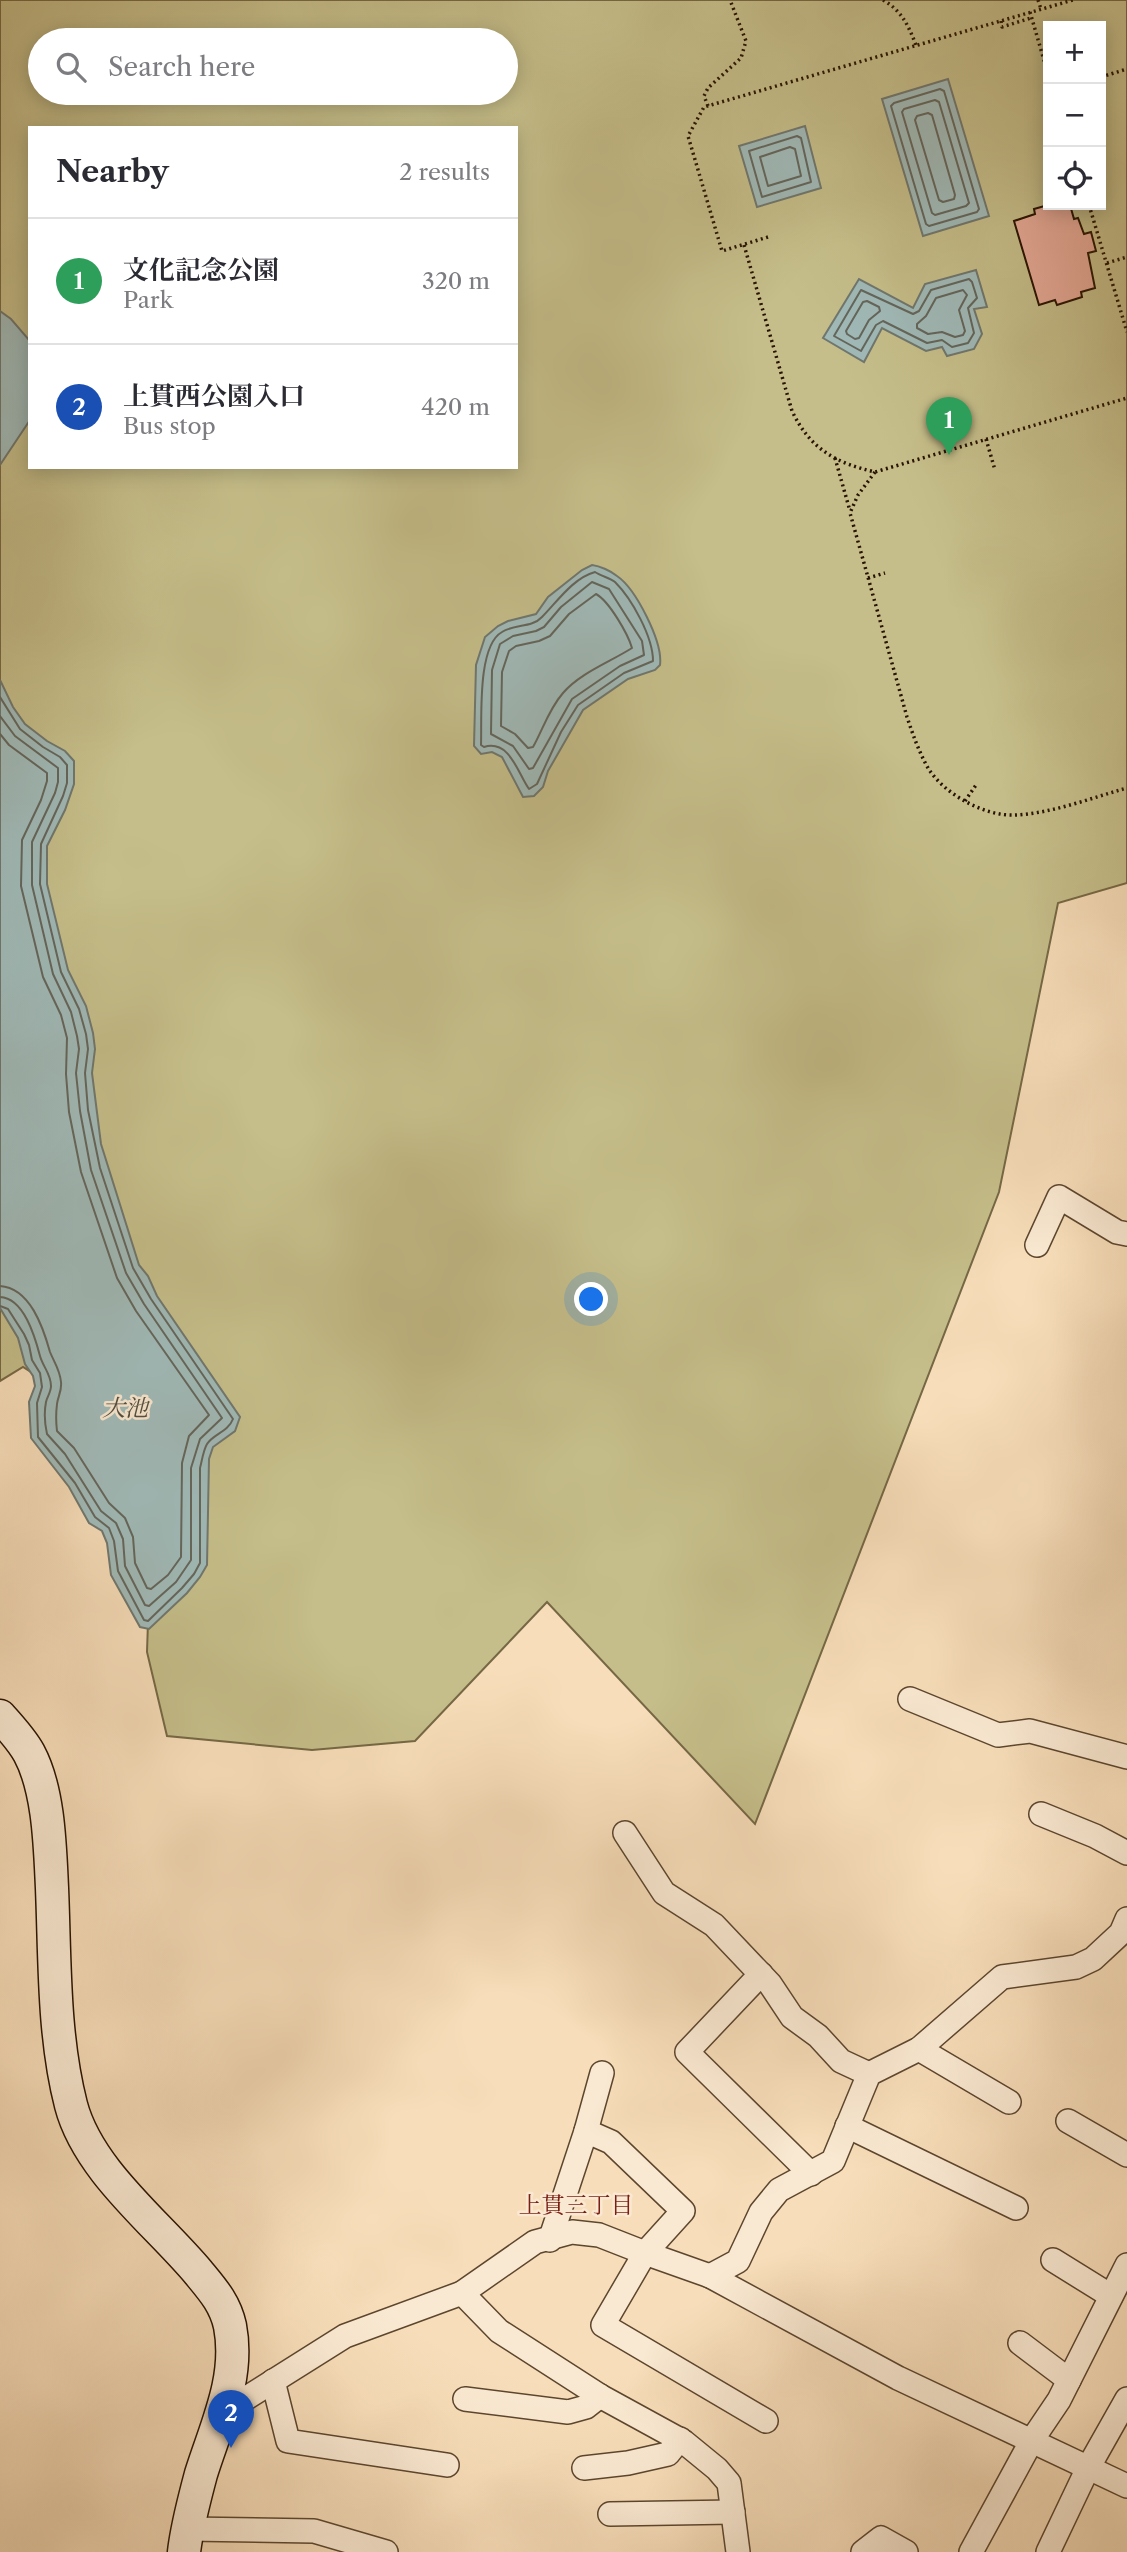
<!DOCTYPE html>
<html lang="en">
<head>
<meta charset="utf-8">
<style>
	:root { --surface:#fff; --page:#f7f7f7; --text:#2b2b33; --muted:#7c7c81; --line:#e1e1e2; --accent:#8f2418 }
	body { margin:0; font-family:"Libre Caslon Text","Noto Serif JP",serif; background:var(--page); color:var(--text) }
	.controls { position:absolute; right:21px; top:21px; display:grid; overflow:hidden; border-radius:0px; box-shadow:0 4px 18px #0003 }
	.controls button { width:63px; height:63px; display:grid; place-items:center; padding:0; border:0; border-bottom:2px solid var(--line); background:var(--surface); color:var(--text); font:35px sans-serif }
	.you { position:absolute; left:592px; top:1300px; width:24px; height:24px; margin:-18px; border:5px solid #fff; border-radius:50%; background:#1a73e8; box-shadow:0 0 0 10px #1a73e833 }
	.badge { display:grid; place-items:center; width:46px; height:46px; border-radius:50%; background:var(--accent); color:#fff; font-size:23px; font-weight:700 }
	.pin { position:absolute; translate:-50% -58px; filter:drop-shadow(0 2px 4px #0008) }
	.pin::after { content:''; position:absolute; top:37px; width:24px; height:21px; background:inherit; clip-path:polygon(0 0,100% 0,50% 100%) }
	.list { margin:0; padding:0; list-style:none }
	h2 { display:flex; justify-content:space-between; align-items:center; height:91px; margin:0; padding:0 28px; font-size:30px }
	h2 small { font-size:23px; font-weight:400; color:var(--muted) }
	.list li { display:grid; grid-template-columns:46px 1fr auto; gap:21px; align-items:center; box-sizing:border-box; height:126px; padding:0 28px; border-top:2px solid var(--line) }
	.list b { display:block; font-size:26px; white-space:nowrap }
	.list p { margin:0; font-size:23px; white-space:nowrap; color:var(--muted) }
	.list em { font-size:23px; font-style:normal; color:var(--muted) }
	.icon { flex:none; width:38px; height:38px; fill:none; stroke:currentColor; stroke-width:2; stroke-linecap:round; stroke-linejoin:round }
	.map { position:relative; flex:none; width:1127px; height:2552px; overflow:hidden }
	.search { position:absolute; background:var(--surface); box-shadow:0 4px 18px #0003; left:28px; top:28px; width:490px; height:77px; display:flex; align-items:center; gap:18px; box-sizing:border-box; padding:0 24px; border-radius:38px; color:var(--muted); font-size:26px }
	.panel { position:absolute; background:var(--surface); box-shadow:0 4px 18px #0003; left:28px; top:126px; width:490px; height:343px; border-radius:0px }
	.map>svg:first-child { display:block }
	.green { fill:#c5be8a; stroke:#766845; stroke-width:2; fill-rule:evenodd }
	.water { fill:#a0bab8; stroke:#70776e; stroke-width:2 }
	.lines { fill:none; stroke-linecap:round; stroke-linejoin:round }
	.shore { stroke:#64665c; stroke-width:2 }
	.building { fill:#e6a997; stroke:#281300; stroke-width:2 }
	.street-casing { stroke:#5c462e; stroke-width:26 }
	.secondary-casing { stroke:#281300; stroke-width:35 }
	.path { stroke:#281300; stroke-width:3.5; stroke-dasharray:2 3.5; stroke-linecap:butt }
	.street { stroke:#fae9d2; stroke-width:23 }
	.secondary { stroke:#fae9d2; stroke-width:32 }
	.labels { text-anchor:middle; stroke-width:5; stroke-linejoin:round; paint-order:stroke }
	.water-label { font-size:23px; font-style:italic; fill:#524d40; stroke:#fae9d2 }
	.neighbourhood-label { font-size:23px; fill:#7a1f14; stroke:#fae9d2 }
</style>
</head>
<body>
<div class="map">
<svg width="1127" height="2552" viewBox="0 0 1127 2552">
	<rect width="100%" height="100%" fill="#f7ddb9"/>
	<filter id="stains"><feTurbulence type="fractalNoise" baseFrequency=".00286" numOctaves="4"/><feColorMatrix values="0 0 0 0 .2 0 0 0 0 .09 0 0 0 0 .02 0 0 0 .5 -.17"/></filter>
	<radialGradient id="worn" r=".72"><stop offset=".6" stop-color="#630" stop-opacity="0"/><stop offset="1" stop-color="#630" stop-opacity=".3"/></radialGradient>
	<path class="green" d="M0,0H1127V883L1058,903L999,1192L755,1824L547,1602L415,1741L312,1750L167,1736L147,1652L151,1533L51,1385L23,1367L0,1381ZM1048,26H1101V205H1048ZM40,40H506V93H40ZM30,128H516V467H30Z"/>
	<g class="water">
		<polygon points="948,79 989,216 923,236 882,99"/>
		<polygon points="805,126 821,188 757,207 739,146"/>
		<polygon points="976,270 987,307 974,309 982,334 974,349 947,356 942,347 926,351 882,328 864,362 823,338 859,279 913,308 925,284"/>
		<polygon points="0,311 11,319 30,341 30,420 0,465"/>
		<path d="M592,565C600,566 611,571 617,576C636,589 663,642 660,665L655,670L628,679L583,710L548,771L543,787L534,796L523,797L502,757L492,752L481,754L474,746L476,665L485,637L498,626L508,621L536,614L548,597L582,570Z"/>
		<polygon points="0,680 13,707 25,724 47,741 65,751 74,761 74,784 65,810 47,846 47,884 68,970 86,1006 93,1033 95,1049 92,1073 101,1144 139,1265 148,1276 157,1296 240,1417 235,1431 213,1447 209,1459 207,1565 200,1577 187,1593 149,1629 140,1627 111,1575 107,1543 102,1531 89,1523 69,1487 31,1438 29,1402 35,1386 33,1376 25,1364 18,1338 0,1308"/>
	</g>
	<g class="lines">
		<g class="shore">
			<polygon points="940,89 944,91 979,209 977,212 929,226 926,224 891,106 894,103"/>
			<polygon points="935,100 939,102 969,203 966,206 935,215 932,213 902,112 904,109"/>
			<polygon points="928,113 932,115 955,195 954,199 943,202 939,200 915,120 917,116"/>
			<polygon points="797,136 801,138 811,182 762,197 749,151"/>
			<polygon points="790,147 795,149 801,176 768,186 760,157"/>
			<polygon points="969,279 972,282 977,298 968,308 974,333 968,343 952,347 942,340 927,343 883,321 876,325 861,351 834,336 861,290 913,314 919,311 931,290"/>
			<polygon points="963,290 967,295 959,310 965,331 963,335 955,337 942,332 928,334 917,328 917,324 926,316 936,298"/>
			<polygon points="867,301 879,307 880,311 869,320 859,338 855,339 847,334 846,331 863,302"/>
			<path d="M595,572C601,576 610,578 615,582C632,599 653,637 653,661L624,673L578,705L561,732L537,784L529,789C518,774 510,739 484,747L481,745C482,718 477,646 502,632C514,624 532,628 542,617C557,602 573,578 595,572Z"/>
			<polygon points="592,582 609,589 642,641 644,655 620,666 572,699 533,768 529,769 513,746 491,734 492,670 500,644 513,636 536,631 544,627 561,607"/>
			<path d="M596,594C609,601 628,634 632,648C610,662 580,673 563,693C549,709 543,729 533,747L528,748L515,734L501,726L502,672L509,651L516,646L539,641L550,636L569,614Z"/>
			<path d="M0,697L20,729L43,747L60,757L67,765V783L63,796L41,844L40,884L61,972L79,1009L86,1034L88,1049L85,1073L88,1110L100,1168L133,1268L151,1299L233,1419C228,1432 213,1434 207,1444C203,1451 202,1461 200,1468V1563L194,1574L182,1588L148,1621L144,1620L118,1571L114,1541L109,1528L95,1517L75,1483L38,1437L37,1403L42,1387L40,1373L32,1360L29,1345L24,1334L8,1309L0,1306"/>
			<path d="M0,716L15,736L58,768V782L55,793L32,842V885L53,974L71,1012L77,1036L79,1049L76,1073L80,1111L91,1170L126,1273L144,1304L222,1418L200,1439L191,1468V1560L176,1582L149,1606L145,1605L125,1566L123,1539L116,1523L101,1511L65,1454L47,1434C45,1425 44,1412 46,1402C47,1397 51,1392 51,1386C51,1374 43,1367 40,1356C35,1337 24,1298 0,1297"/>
			<path d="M0,734L9,745L47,773V781L41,800L22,840L21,886L43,977L61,1015L67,1038L66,1074L69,1112L81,1172L117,1278L136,1311L209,1415L189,1436L182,1463L181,1557L168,1575L151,1589L147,1588L135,1563L133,1537L125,1518L109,1503L74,1448L57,1431C56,1423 56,1412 57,1404C58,1396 62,1391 61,1382C60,1370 54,1362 50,1352C43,1327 30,1288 0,1286"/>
		</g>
	</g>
	<polygon class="building" points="1048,205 1070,205 1074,219 1078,218 1084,234 1091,232 1096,251 1088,253 1095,288 1081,292 1082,297 1057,305 1055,300 1039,305 1014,221 1035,214 1034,209"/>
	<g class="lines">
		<defs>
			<g id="street">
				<polyline points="1037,1245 1059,1197 1117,1232 1127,1234"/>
				<polyline points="910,1699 998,1735 1030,1731 1127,1757"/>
				<polyline points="1041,1814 1095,1836 1127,1853"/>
				<polyline points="625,1833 664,1893 714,1925 770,1984 792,2017 818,2036 841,2061 869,2074"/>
				<polyline points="761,1974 687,2052 811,2174"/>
				<polyline points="919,2049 1009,2102"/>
				<polyline points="1068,2121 1127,2155"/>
				<polyline points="847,2126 1016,2208"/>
				<polyline points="586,2131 602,2073"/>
				<polyline points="550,2240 586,2131 611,2142 683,2211 645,2253 603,2325 766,2421"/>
				<polyline points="1053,2260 1111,2296"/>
				<polyline points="710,2276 738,2261 761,2212 779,2190 833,2161 869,2074 919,2049 1002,1977 1076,1967 1093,1959 1121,1933 1127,1919"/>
				<polyline points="462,2293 499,2331 600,2396 684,2442 717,2469 729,2483 738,2552"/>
				<polyline points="1020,2343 1069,2380"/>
				<polyline points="273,2381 288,2441 447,2465"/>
				<polyline points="465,2399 568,2412 586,2407 600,2396"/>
				<polyline points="221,2414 345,2336 462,2293 535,2242 572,2232 599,2235 645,2253 710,2276 898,2378 1127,2486"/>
				<polyline points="584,2468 628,2463 668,2454 680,2439"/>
				<polyline points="610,2514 733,2512"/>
				<polyline points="187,2529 314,2531 386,2552"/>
				<polyline points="863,2552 881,2538 906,2552"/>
				<polyline points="971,2552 1032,2440 1059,2400 1127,2265"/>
				<polyline points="1048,2552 1088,2468 1127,2399"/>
			</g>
			<path id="secondary" d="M0,1716C10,1727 22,1740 29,1753C49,1790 50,1847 52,1888C55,1960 53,2035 71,2105C88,2170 156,2222 198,2272C212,2289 225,2303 230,2326C240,2378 216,2426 201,2474C194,2500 187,2526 184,2552"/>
		</defs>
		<use href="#street" class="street-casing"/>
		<use href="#secondary" class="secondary-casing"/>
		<g class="path">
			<path d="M883,0C902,11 908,25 916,45"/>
			<polyline points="1038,0 1041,9"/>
			<polyline points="1030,12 1048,74"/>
			<polyline points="1001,21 1002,27 1031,18"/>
			<polyline points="1101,77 1127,69"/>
			<polyline points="708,106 704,96 708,88 741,58 746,41 730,0"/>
			<polyline points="1089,205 1127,332"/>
			<polyline points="768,237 722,251 688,136 704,107 1073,0"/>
			<path d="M744,245L792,411C810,449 836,463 875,472L1127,398"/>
			<polyline points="1107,263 1127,257"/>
			<polyline points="986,439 995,470"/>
			<polyline points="835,458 850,511"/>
			<path d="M875,472L858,495L850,513L907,717C913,735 919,752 928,768C944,794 985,817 1016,815C1053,813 1091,798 1127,788"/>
			<polyline points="868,578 885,573"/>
			<polyline points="965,801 976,785"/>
		</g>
		<use href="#street" class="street"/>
		<use href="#secondary" class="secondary"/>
	</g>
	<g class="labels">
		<g class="water-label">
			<text x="125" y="1416">大池</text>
		</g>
		<g class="neighbourhood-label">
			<text x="576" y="2213">上貫三丁目</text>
		</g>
	</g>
	<rect width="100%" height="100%" filter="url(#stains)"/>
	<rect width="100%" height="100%" fill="url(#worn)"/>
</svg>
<div class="controls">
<button>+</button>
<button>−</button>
<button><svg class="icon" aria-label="locate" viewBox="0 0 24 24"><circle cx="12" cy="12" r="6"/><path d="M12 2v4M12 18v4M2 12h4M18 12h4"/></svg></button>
</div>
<div class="you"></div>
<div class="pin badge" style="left:949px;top:455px;background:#2e9e5b">1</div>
<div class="pin badge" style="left:231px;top:2448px;background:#1a4fb4">2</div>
<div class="search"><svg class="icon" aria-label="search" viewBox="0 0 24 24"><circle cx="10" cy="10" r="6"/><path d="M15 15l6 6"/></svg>Search here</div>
<section class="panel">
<h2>Nearby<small>2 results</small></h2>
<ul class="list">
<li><span class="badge" style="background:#2e9e5b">1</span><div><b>文化記念公園</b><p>Park</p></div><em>320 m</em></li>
<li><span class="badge" style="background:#1a4fb4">2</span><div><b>上貫西公園入口</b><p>Bus stop</p></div><em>420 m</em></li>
</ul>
</section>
</div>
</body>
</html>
